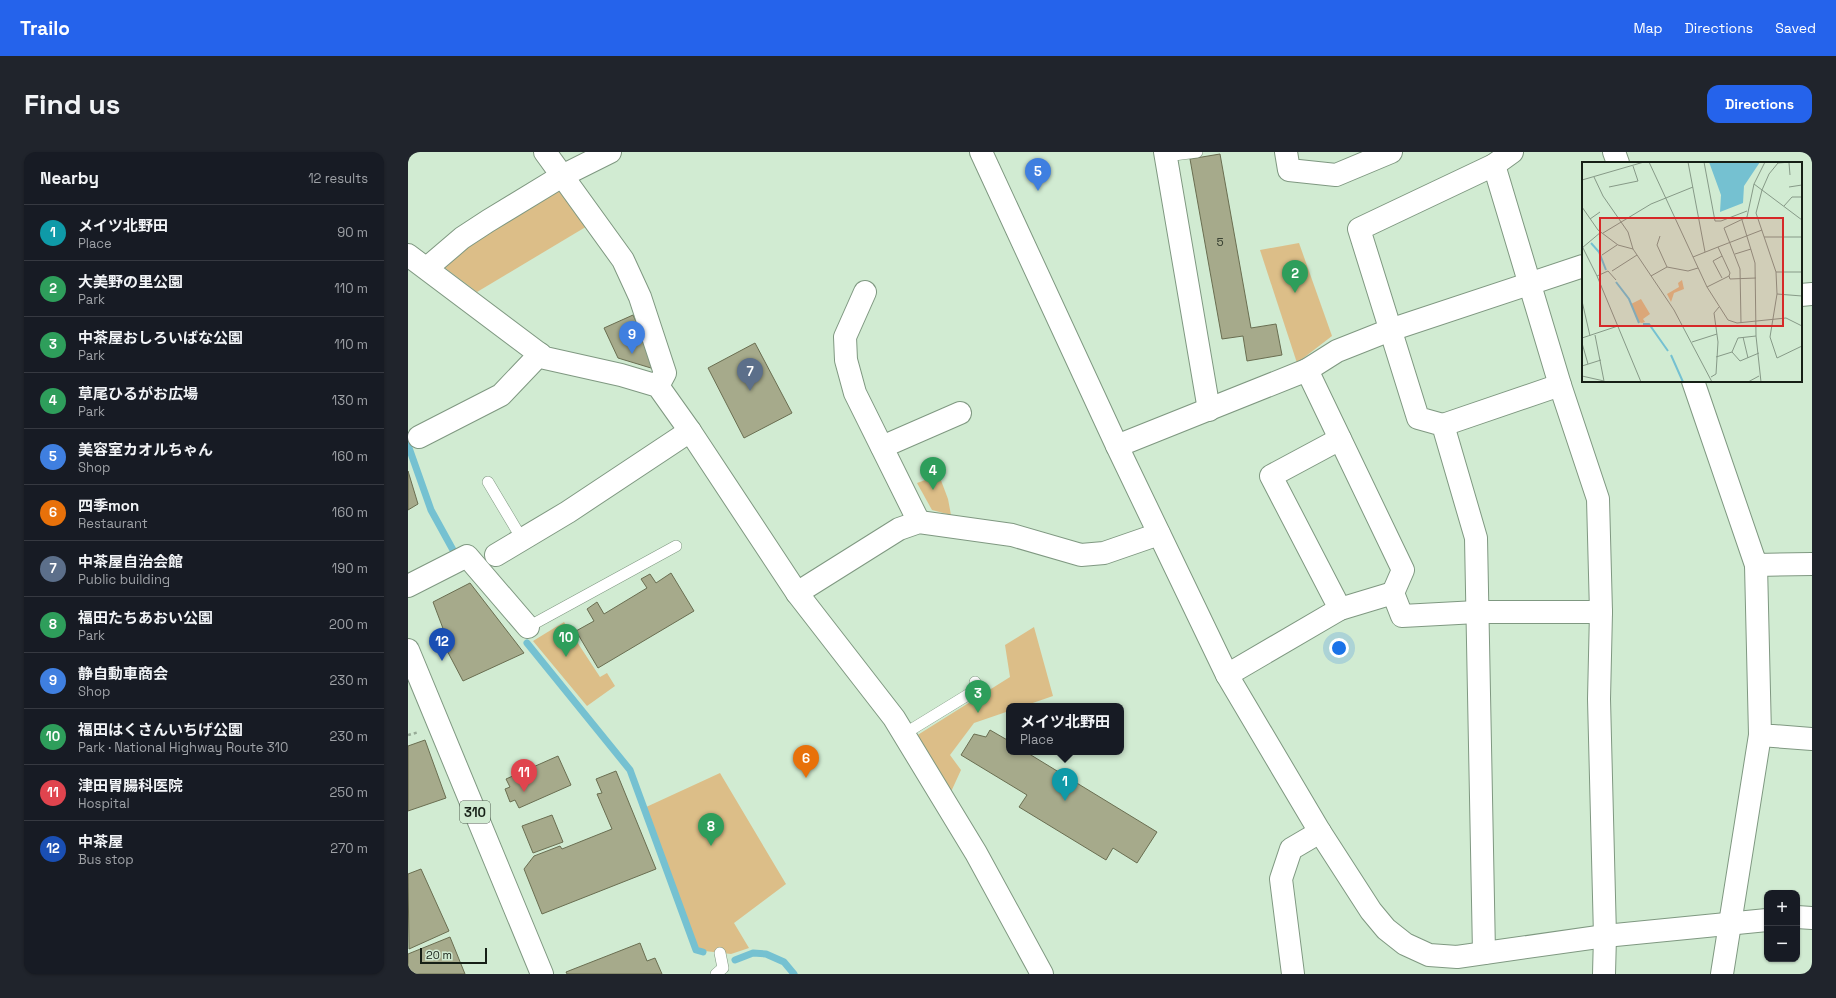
<!DOCTYPE html>
<html lang="en">
<head>
<meta charset="utf-8">
<style>
	:root { --surface:#171b24; --page:#20242c; --text:#f1f3f6; --muted:#9ea1a6; --line:#363941; --accent:#2563eb }
	body { margin:0; font-family:"Space Grotesk","Noto Sans JP",sans-serif; background:var(--page); color:var(--text) }
	.controls { position:absolute; right:12px; bottom:12px; display:grid; overflow:hidden; border-radius:8px; box-shadow:0 1px 3px #0004 }
	.controls button { width:36px; height:36px; display:grid; place-items:center; padding:0; border:0; border-bottom:1px solid var(--line); background:var(--surface); color:var(--text); font:20px sans-serif }
	.scale { position:absolute; left:12px; bottom:10px; width:67px; box-sizing:border-box; padding-left:4px; border:2px solid #161f16; border-top:0; font-size:11px; line-height:14px; white-space:nowrap; color:#161f16; -webkit-text-stroke:3px #d1ebd2; paint-order:stroke }
	.you { position:absolute; left:931px; top:496px; width:14px; height:14px; margin:-10px; border:3px solid #fff; border-radius:50%; background:#1a73e8; box-shadow:0 0 0 6px #1a73e833 }
	.badge { display:grid; place-items:center; width:26px; height:26px; border-radius:50%; background:var(--accent); color:#fff; font-size:13px; font-weight:700 }
	.pin { position:absolute; translate:-50% -33px; filter:drop-shadow(0 1px 2px #0008) }
	.pin::after { content:''; position:absolute; top:21px; width:14px; height:12px; background:inherit; clip-path:polygon(0 0,100% 0,50% 100%) }
	.popup { position:absolute; left:598px; top:551px; width:118px; height:52px; box-sizing:border-box; display:grid; place-content:center; border-radius:8px; background:var(--surface); filter:drop-shadow(0 1px 3px #0005); font-size:13px; white-space:nowrap; color:var(--muted) }
	.popup b { font-size:15px; color:var(--text) }
	.popup::after { content:''; position:absolute; left:50%; top:100%; margin-left:-8px; border:8px solid transparent; border-top-color:var(--surface) }
	.list { margin:0; padding:0; list-style:none }
	h2 { display:flex; justify-content:space-between; align-items:center; height:52px; margin:0; padding:0 16px; font-size:17px }
	h2 small { font-size:13px; font-weight:400; color:var(--muted) }
	.list li { display:grid; grid-template-columns:26px 1fr auto; gap:12px; align-items:center; box-sizing:border-box; height:56px; padding:0 16px; border-top:1px solid var(--line) }
	.list b { display:block; font-size:15px; white-space:nowrap }
	.list p { margin:0; font-size:13px; white-space:nowrap; color:var(--muted) }
	.list em { font-size:13px; font-style:normal; color:var(--muted) }
	.map { position:relative; flex:none; width:1404px; height:822px; overflow:hidden; border-radius:12px }
	header { display:flex; align-items:center; gap:24px; box-sizing:border-box; height:56px; padding:0 20px; background:var(--accent); color:#fff }
	header strong { font-size:19px }
	nav { display:flex; gap:22px; margin-inline-start:auto; font-size:14px }
	.intro { display:flex; align-items:center; justify-content:space-between; box-sizing:border-box; height:96px; padding:0 24px }
	h1 { margin:0; font-size:28px }
	.button { padding:10px 18px; border-radius:12px; background:var(--accent); color:#fff; font-size:14px; font-weight:700 }
	main { display:flex; gap:24px; padding:0 24px }
	aside { flex:1; background:var(--surface); border-radius:12px; box-shadow:0 1px 3px #0004 }
	.map>svg:first-child { display:block }
	.green { fill:#dcbe88 }
	.lines { fill:none; stroke-linecap:round; stroke-linejoin:round }
	.stream { stroke:#75c1d1; stroke-width:7 }
	.building { fill:#a6aa8b; stroke:#6a6e51 }
	.service-casing { stroke:#7f9881; stroke-width:12 }
	.minor-casing { stroke:#7f9881; stroke-width:24 }
	.tertiary-casing { stroke:#7f9881; stroke-width:24 }
	.trunk-casing { stroke:#7f9881; stroke-width:24 }
	.path { stroke:#97ab97; stroke-width:2.5; stroke-dasharray:3 3; stroke-linecap:butt }
	.service { stroke:#fff; stroke-width:11 }
	.minor { stroke:#fff; stroke-width:22 }
	.tertiary { stroke:#fff; stroke-width:22 }
	.trunk { stroke:#fff; stroke-width:22 }
	.labels { text-anchor:middle; stroke-width:3.5; stroke-linejoin:round; paint-order:stroke }
	.number-label { font-size:12px; fill:#3a4233 }
	.shield { fill:#d1ebd2; stroke:#4e5c4e; stroke-width:1 }
	.shield-label { font-size:13px; font-weight:bold; fill:#161f16 }
	.inset-river { fill:none; stroke:#75c1d1; stroke-width:2 }
	.inset-road { fill:none; stroke:#869987; stroke-width:1 }
	.view { fill:#d62828; fill-opacity:0.15; stroke:#d62828; stroke-width:2 }
	.inset-edge { fill:none; stroke:#161f16; stroke-width:2 }
</style>
</head>
<body>
<header>
<strong>Trailo</strong>
<nav><a>Map</a><a>Directions</a><a>Saved</a></nav>
</header>
<div class="intro"><h1>Find us</h1><a class="button">Directions</a></div>
<main>
<aside>
<h2>Nearby<small>12 results</small></h2>
<ul class="list">
<li><span class="badge" style="background:#0f9aa8">1</span><div><b>メイツ北野田</b><p>Place</p></div><em>90 m</em></li>
<li><span class="badge" style="background:#2e9e5b">2</span><div><b>大美野の里公園</b><p>Park</p></div><em>110 m</em></li>
<li><span class="badge" style="background:#2e9e5b">3</span><div><b>中茶屋おしろいばな公園</b><p>Park</p></div><em>110 m</em></li>
<li><span class="badge" style="background:#2e9e5b">4</span><div><b>草尾ひるがお広場</b><p>Park</p></div><em>130 m</em></li>
<li><span class="badge" style="background:#3f7fe0">5</span><div><b>美容室カオルちゃん</b><p>Shop</p></div><em>160 m</em></li>
<li><span class="badge" style="background:#e8710a">6</span><div><b>四季mon</b><p>Restaurant</p></div><em>160 m</em></li>
<li><span class="badge" style="background:#5c6f8a">7</span><div><b>中茶屋自治会館</b><p>Public building</p></div><em>190 m</em></li>
<li><span class="badge" style="background:#2e9e5b">8</span><div><b>福田たちあおい公園</b><p>Park</p></div><em>200 m</em></li>
<li><span class="badge" style="background:#3f7fe0">9</span><div><b>静自動車商会</b><p>Shop</p></div><em>230 m</em></li>
<li><span class="badge" style="background:#2e9e5b">10</span><div><b>福田はくさんいちげ公園</b><p>Park · National Highway Route 310</p></div><em>230 m</em></li>
<li><span class="badge" style="background:#e0444e">11</span><div><b>津田胃腸科医院</b><p>Hospital</p></div><em>250 m</em></li>
<li><span class="badge" style="background:#1a4fb4">12</span><div><b>中茶屋</b><p>Bus stop</p></div><em>270 m</em></li>
</ul>
</aside>
<div class="map">
<svg width="1404" height="822" viewBox="0 0 1404 822">
	<rect width="100%" height="100%" fill="#d1ebd2"/>
	<g class="green">
		<polygon points="153,29 181,73 69,140 33,113"/>
		<polygon points="891,91 924,184 889,211 852,98"/>
		<polygon points="531,323 540,347 543,363 524,358 509,331"/>
		<polygon points="156,470 192,525 199,521 207,534 179,554 125,489"/>
		<polygon points="626,475 645,544 616,554 601,554 601,559 566,571 542,603 553,618 542,642 508,584 602,525 597,493"/>
		<polygon points="312,621 378,732 326,771 341,796 323,802 288,798 236,656"/>
	</g>
	<g class="lines">
		<g class="stream">
			<polyline points="0,293 23,358 45,398"/>
			<polyline points="119,491 222,618 288,798 295,800"/>
			<polyline points="327,808 345,801 358,802 376,810 386,822"/>
		</g>
	</g>
	<g class="building">
		<polygon points="812,2 843,176 868,172 874,203 839,209 835,184 814,187 782,7"/>
		<polygon points="225,163 248,213 243,216 210,206 196,176"/>
		<polygon points="347,191 384,261 336,286 300,216"/>
		<polygon points="0,319 10,352 0,358"/>
		<polygon points="263,421 286,459 190,516 168,479 186,469 179,457 189,450 196,462 239,436 233,427 242,422 248,431"/>
		<polygon points="62,431 116,501 55,529 34,489 39,487 25,450"/>
		<polygon points="582,578 601,589 601,600 618,600 749,680 729,711 705,696 698,708 611,655 619,643 553,603 566,582 578,585"/>
		<polygon points="17,588 38,646 0,659 0,594"/>
		<polygon points="150,604 163,633 111,656 107,648 102,650 97,637 102,635 98,627"/>
		<polygon points="208,619 248,717 134,762 116,717 126,704 152,694 154,697 204,677 189,642 194,641 188,627"/>
		<polygon points="144,663 155,690 125,701 114,674"/>
		<polygon points="13,717 41,779 1,797 0,722"/>
		<polygon points="42,785 57,822 0,822 0,802"/>
		<polygon points="232,791 239,809 247,806 254,822 159,822 158,820"/>
	</g>
	<g class="lines">
		<defs>
			<g id="service">
				<polyline points="758,4 789,0"/>
				<polyline points="80,330 114,387"/>
				<polyline points="120,475 268,394"/>
				<polyline points="496,582 571,536 567,530"/>
				<polyline points="308,822 315,816 312,801"/>
			</g>
			<g id="minor">
				<polyline points="137,0 215,108 232,145 257,221 250,234"/>
				<polyline points="757,0 801,258"/>
				<polyline points="878,0 881,18 928,23 983,0"/>
				<polyline points="1206,0 1210,11"/>
				<polyline points="1086,13 1152,233 1190,347 1193,460 1191,547 1197,784 1196,822"/>
				<polyline points="0,103 137,206 213,223 250,234 282,279 389,441 486,566 568,701 634,822"/>
				<polyline points="19,116 54,86 80,69 154,24 202,0"/>
				<polyline points="457,140 437,185 438,208 447,241 511,370"/>
				<polyline points="1393,143 1404,142"/>
				<polyline points="899,218 929,199 982,178 1175,114"/>
				<polyline points="1285,229 1348,413 1404,412"/>
				<polyline points="1035,273 1152,233"/>
				<polyline points="11,285 93,243 132,202"/>
				<polyline points="932,287 863,324 932,457"/>
				<polyline points="709,294 899,218 995,418 985,441"/>
				<polyline points="474,295 552,261"/>
				<polyline points="88,403 160,360 282,279"/>
				<polyline points="1348,413 1352,583 1404,587"/>
				<polyline points="0,434 59,404 120,475"/>
				<polyline points="389,441 491,377 511,370 604,383 673,403 696,401 751,382"/>
				<polyline points="819,523 932,457 985,441 994,464 1069,460 1193,460"/>
				<polyline points="1076,801 1068,386 1035,273 1010,266 951,77 1086,13 1104,0"/>
				<polyline points="885,822 873,727 883,697 912,680"/>
				<polyline points="1314,822 1352,583"/>
			</g>
			<g id="tertiary">
				<polyline points="573,0 709,294 819,523 912,680 963,759 978,777 997,792 1021,803 1049,805 1197,784 1359,768"/>
				<polyline points="1389,765 1404,766"/>
			</g>
			<polyline id="trunk" points="0,498 134,822"/>
		</defs>
		<use href="#service" class="service-casing"/>
		<use href="#minor" class="minor-casing"/>
		<use href="#tertiary" class="tertiary-casing"/>
		<use href="#trunk" class="trunk-casing"/>
		<polyline class="path" points="0,583 11,580"/>
		<use href="#service" class="service"/>
		<use href="#minor" class="minor"/>
		<use href="#tertiary" class="tertiary"/>
		<use href="#trunk" class="trunk"/>
	</g>
	<g class="labels">
		<g class="number-label">
			<text x="812" y="94">5</text>
		</g>
		<rect class="shield" x="52" y="649" width="30" height="22" rx="3"/>
		<g class="shield-label">
			<text x="67" y="665">310</text>
		</g>
	</g>
	<g transform="translate(1174 10)">
		<rect width="220" height="220" fill="#d1ebd2"/>
		<path d="M100,118L102,127L92,131L89,140L85,132L97,125L96,121ZM59,137L68,152L61,157L63,160L60,161L56,160L49,142Z" fill="#dcbe88"/>
		<path d="M127,0H178L162,24L161,41L138,50L139,33Z" fill="#75c1d1"/>
		<path class="inset-river" d="M9,81L17,90L24,108M34,120L47,137L57,161M61,162H67L86,189M89,193L101,220"/>
		<path class="inset-road" d="M67,0L125,125L146,158L155,161L204,156L220,164M106,0L123,90M122,0L133,59H139L165,49M209,0L196,1L187,12L180,28L174,51L194,110H220M207,1L208,13M12,15L21,34L46,70L51,87M0,18L62,0M172,22L220,58M27,25L56,19L51,4M207,25L220,23M202,44L210,35H220M0,45L16,68L36,83L51,87L92,148L130,220M8,57L18,50M160,58L173,101L174,174L179,220M21,71L69,42L111,25M78,74L75,83L85,105M182,75H220M0,84L15,114L59,220M136,85L180,68M0,86L19,70M153,92L169,87M20,93L35,83M140,94L131,99L140,116M111,95L136,85L148,111L147,114M30,109L55,93M194,110L195,132L220,134M15,114L26,109L34,118M69,114L85,105L106,109L116,106M125,125L147,114L148,117L174,116M195,132L188,175L195,196L220,184M0,139L8,174M159,161L158,107L142,66L165,55L172,22L183,0M161,175L166,196M0,176L36,164M110,180L135,172M0,181L6,202M150,190L158,199L177,191M134,195L150,190L156,176L174,174M0,204L19,198M0,214L22,219L13,173M129,215L134,212L136,180L132,151L137,145M166,220L177,214"/>
		<path class="view" d="M18,56H201V164H18Z"/>
		<rect width="220" height="220" class="inset-edge"/>
	</g>
</svg>
<div class="controls">
<button>+</button>
<button>−</button>
</div>
<div class="scale">20 m</div>
<div class="you"></div>
<div class="pin badge" style="left:657px;top:649px;background:#0f9aa8">1</div>
<div class="popup"><b>メイツ北野田</b>Place</div>
<div class="pin badge" style="left:887px;top:141px;background:#2e9e5b">2</div>
<div class="pin badge" style="left:570px;top:561px;background:#2e9e5b">3</div>
<div class="pin badge" style="left:525px;top:338px;background:#2e9e5b">4</div>
<div class="pin badge" style="left:630px;top:39px;background:#3f7fe0">5</div>
<div class="pin badge" style="left:398px;top:626px;background:#e8710a">6</div>
<div class="pin badge" style="left:342px;top:239px;background:#5c6f8a">7</div>
<div class="pin badge" style="left:303px;top:694px;background:#2e9e5b">8</div>
<div class="pin badge" style="left:224px;top:202px;background:#3f7fe0">9</div>
<div class="pin badge" style="left:158px;top:505px;background:#2e9e5b">10</div>
<div class="pin badge" style="left:116px;top:640px;background:#e0444e">11</div>
<div class="pin badge" style="left:34px;top:509px;background:#1a4fb4">12</div>
</div>
</main>
</body>
</html>
